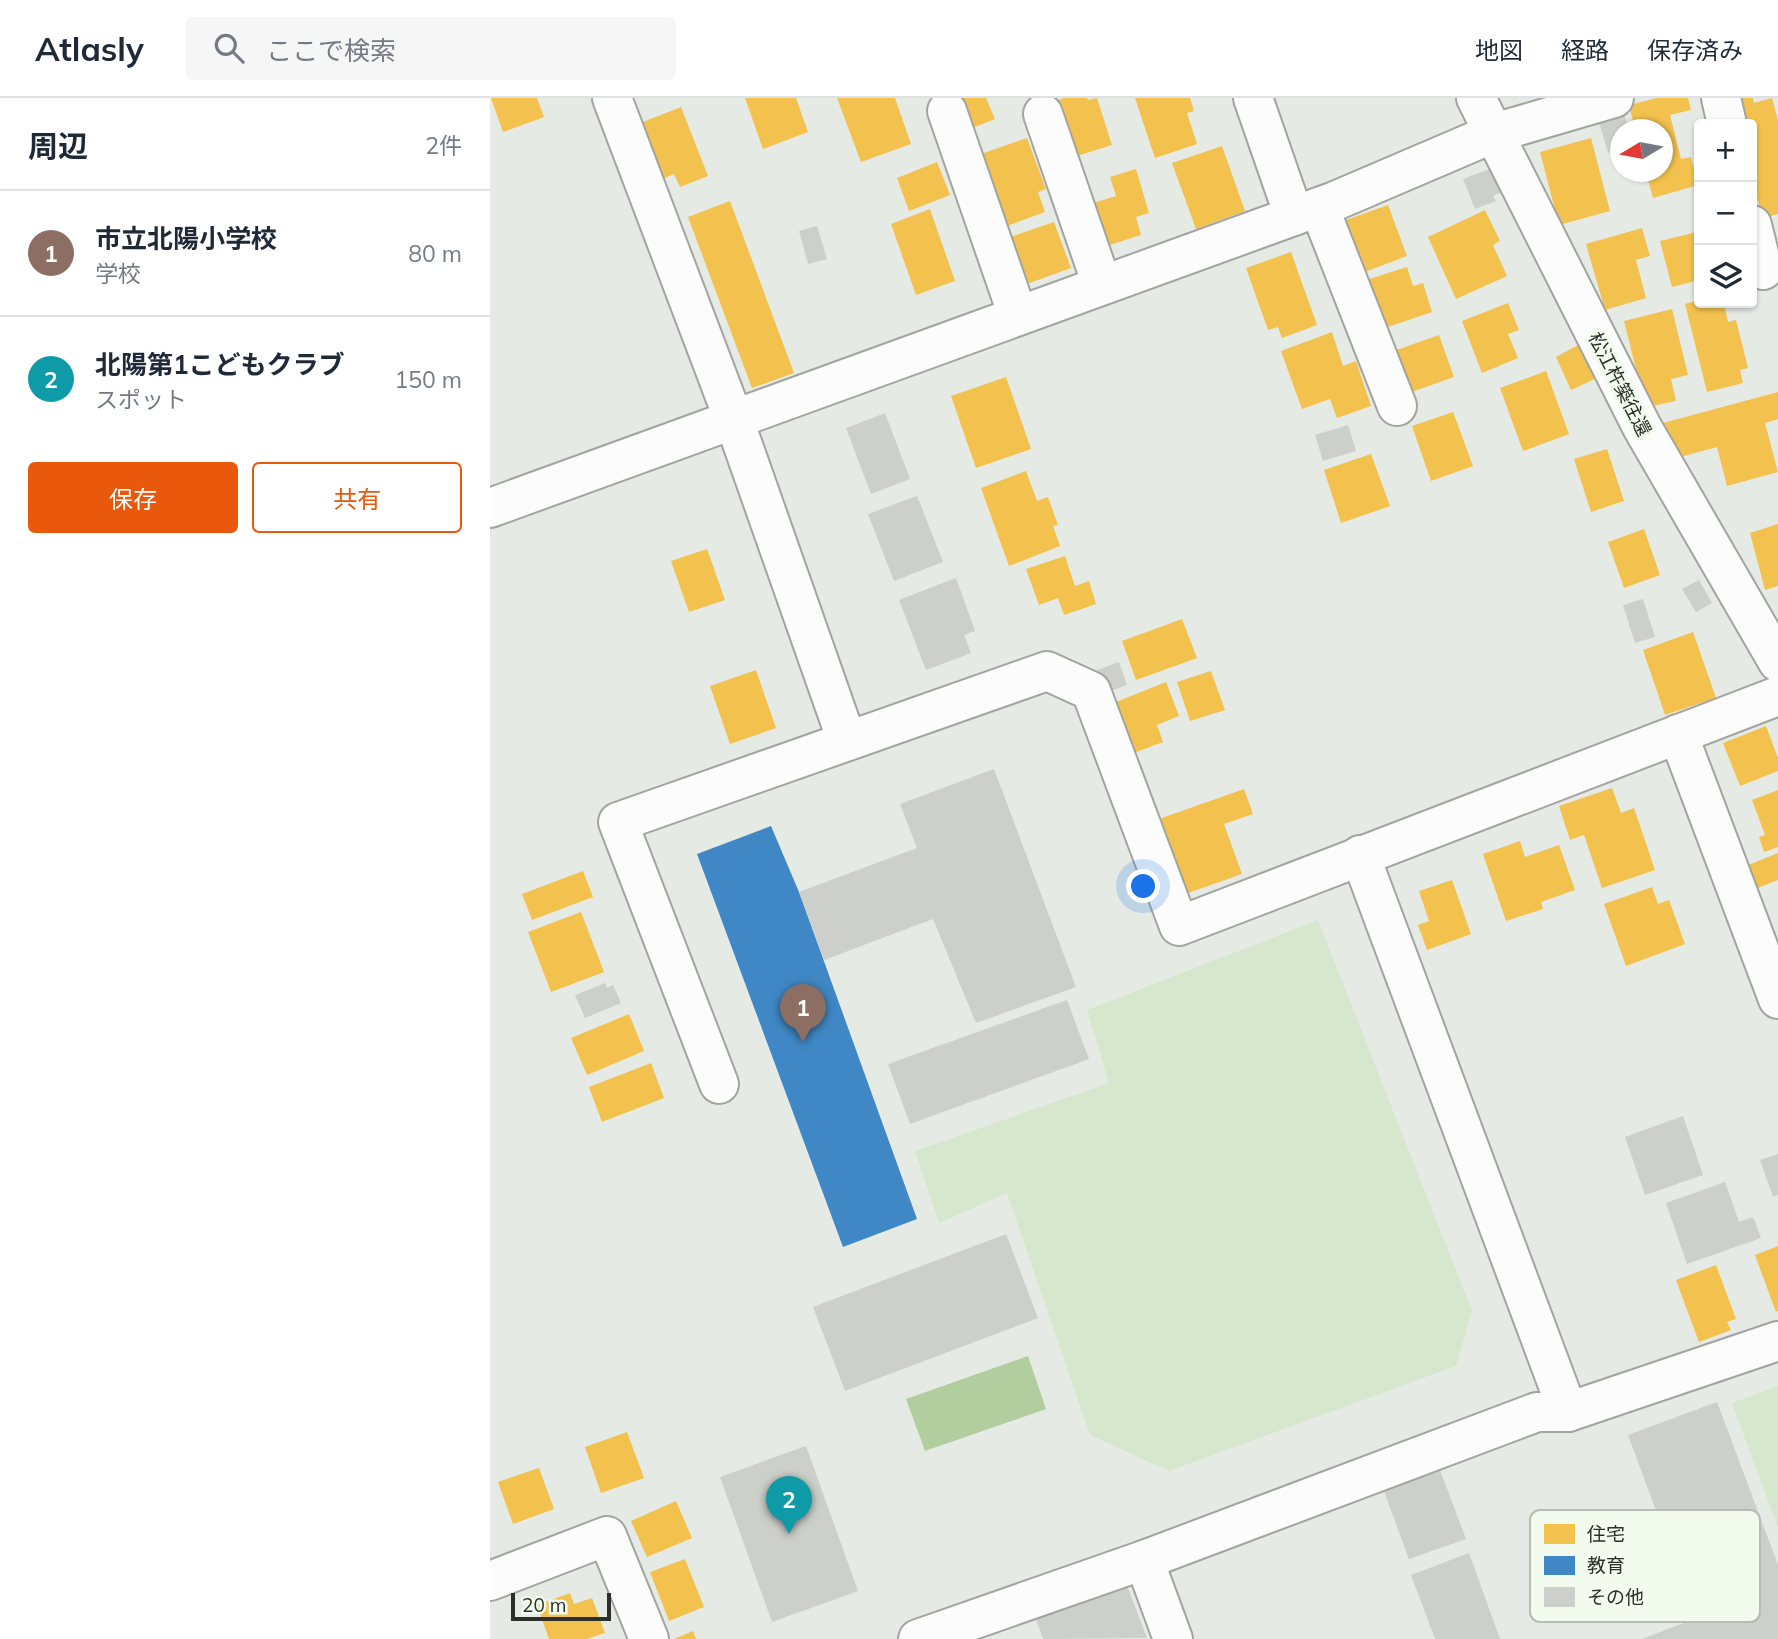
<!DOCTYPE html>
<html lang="ja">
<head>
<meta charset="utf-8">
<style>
	:root { --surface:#fff; --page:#f6f6f7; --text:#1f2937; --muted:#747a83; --line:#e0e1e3; --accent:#ea580c }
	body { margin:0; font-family:Mulish,"Noto Sans JP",sans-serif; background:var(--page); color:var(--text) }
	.controls { position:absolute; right:21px; top:21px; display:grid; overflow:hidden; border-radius:7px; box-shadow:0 2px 5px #0004 }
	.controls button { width:63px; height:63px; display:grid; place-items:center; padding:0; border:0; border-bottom:2px solid var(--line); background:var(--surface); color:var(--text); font:35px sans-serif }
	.compass { position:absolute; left:1120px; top:21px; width:63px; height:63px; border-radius:50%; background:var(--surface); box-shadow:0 2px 5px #0004; rotate:260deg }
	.scale { position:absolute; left:21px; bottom:18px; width:100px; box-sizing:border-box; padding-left:7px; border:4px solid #2b2e29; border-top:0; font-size:19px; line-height:24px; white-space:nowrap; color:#2b2e29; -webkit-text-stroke:5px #f3faee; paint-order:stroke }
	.you { position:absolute; left:654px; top:789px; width:24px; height:24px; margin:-18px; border:5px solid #fff; border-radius:50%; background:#1a73e8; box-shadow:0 0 0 10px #1a73e833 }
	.badge { display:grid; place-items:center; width:46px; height:46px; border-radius:50%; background:var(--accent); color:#fff; font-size:23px; font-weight:700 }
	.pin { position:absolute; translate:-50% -58px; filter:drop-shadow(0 2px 4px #0008) }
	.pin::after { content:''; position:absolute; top:37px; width:24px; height:21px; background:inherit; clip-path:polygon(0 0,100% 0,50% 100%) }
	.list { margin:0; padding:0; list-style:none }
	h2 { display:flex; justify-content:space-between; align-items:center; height:91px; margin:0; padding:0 28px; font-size:30px }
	h2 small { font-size:23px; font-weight:400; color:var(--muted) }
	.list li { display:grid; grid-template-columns:46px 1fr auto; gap:21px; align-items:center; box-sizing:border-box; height:126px; padding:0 28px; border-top:2px solid var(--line) }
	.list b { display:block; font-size:26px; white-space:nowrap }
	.list p { margin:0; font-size:23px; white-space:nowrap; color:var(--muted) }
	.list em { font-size:23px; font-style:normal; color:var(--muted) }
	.actions { display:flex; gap:14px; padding:21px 28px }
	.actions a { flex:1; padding:16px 0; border:2px solid var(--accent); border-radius:7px; text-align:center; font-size:24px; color:var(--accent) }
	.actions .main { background:var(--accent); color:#fff }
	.icon { flex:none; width:38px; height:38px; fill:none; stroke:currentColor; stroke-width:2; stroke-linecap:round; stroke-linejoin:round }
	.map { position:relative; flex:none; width:1288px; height:1541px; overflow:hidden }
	header { display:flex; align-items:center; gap:42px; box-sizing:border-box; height:98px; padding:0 35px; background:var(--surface); border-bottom:2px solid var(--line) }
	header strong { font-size:33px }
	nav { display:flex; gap:38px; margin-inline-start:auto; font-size:24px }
	.search { width:490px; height:63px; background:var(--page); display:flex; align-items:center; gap:18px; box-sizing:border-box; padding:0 24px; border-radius:7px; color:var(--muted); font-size:26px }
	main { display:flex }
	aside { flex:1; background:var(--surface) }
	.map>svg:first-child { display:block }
	.green { fill:#d7e7cd }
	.water { fill:#b2ce9f }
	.homes { fill:#f2c14e }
	.schools { fill:#3f88c5 }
	.building { fill:#cccfca }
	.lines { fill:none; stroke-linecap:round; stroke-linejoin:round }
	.minor-casing { stroke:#a1a49f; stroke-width:42 }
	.minor { stroke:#fbfcfb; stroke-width:38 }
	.labels { text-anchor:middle; stroke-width:7; stroke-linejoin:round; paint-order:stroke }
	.street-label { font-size:19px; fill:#2b2e29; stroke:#f3faee }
	.key { fill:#f3faee; stroke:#b7bdb3; stroke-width:2 }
	.key-label { font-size:19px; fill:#2b2e29 }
</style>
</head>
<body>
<header>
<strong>Atlasly</strong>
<div class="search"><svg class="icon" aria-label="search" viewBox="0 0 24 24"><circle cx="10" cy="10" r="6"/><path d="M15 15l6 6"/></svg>ここで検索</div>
<nav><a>地図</a><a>経路</a><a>保存済み</a></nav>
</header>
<main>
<aside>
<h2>周辺<small>2件</small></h2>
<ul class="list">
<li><span class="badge" style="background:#8d6e63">1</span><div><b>市立北陽小学校</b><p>学校</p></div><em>80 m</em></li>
<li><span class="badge" style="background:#0f9aa8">2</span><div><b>北陽第1こどもクラブ</b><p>スポット</p></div><em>150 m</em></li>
</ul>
<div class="actions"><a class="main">保存</a><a>共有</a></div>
</aside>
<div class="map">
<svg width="1288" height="1541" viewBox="0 0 1288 1541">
	<rect width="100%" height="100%" fill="#e6eae4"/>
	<g class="green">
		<polygon points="828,822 982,1213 966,1268 679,1373 600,1337 517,1095 449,1125 425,1053 619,985 597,912"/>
		<polygon points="1288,1288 1288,1430 1242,1305"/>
	</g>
	<polygon class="water" points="538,1258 556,1311 435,1353 416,1301"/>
	<g class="homes">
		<polygon points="1,0 47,0 54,19 13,34"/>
		<polygon points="255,0 306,0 318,34 273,51"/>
		<polygon points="347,0 405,0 421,46 371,64"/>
		<polygon points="468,0 496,0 505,21 480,31"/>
		<polygon points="574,0 597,0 598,2 607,0 622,47 577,61 559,5"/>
		<polygon points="645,0 700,0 704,13 697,15 707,46 665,60"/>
		<polygon points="1167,0 1198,0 1201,12 1180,17 1191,61 1201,59 1208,87 1163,100 1156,74 1172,74 1172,32 1145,32 1139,7"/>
		<polygon points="1238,0 1263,0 1264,5 1282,0 1288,22 1288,116 1273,120 1262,82 1262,26 1246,26"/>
		<polygon points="191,9 218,78 190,89 184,76 170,82 148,26"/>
		<polygon points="537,40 556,91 548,94 555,114 514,129 488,57"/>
		<polygon points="1101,40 1120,113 1069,127 1050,54"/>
		<polygon points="732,48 755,113 706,131 682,65"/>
		<polygon points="447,64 460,97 419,113 407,80"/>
		<polygon points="646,71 659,115 646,119 651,137 610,150 597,107 626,98 620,79"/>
		<polygon points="240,103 304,275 262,290 198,119"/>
		<polygon points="898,107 917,158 872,175 853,123"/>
		<polygon points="440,111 465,183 426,197 401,126"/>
		<polygon points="995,112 1010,143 1003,147 1017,178 966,201 938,139"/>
		<polygon points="564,124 581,170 537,186 520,139"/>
		<polygon points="1152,130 1160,158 1146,162 1156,200 1115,212 1096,146"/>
		<polygon points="1207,134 1209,142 1209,182 1182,189 1170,143"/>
		<polygon points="801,154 827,227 792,240 788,229 778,232 756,170"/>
		<polygon points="917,169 923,188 933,185 942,214 889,232 873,183"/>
		<polygon points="1209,202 1209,205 1234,205 1238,224 1246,222 1258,270 1250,272 1253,285 1217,294 1195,206"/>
		<polygon points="1018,205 1029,232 1018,236 1028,260 992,275 972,223"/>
		<polygon points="1182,211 1198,277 1181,281 1186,303 1162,308 1150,287 1134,223"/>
		<polygon points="842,234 853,268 866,263 881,308 847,320 840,301 812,311 791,253"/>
		<polygon points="949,237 964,279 916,296 901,254"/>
		<polygon points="1090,246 1107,280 1081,292 1066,259"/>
		<polygon points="1056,273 1079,336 1033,353 1010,290"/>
		<polygon points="516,279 541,351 486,370 461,298"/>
		<polygon points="1288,294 1288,321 1275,325 1288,374 1237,388 1227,349 1183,361 1173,325"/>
		<polygon points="963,314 983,368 941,383 922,328"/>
		<polygon points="1117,351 1134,403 1101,414 1084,361"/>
		<polygon points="881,356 900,408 851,425 834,372"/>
		<polygon points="536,373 547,403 558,399 568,427 563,428 570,448 519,468 491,390"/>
		<polygon points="1288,426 1288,488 1275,492 1260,435"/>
		<polygon points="1154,431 1170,477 1134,490 1118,444"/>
		<polygon points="217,451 235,502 199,514 181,463"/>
		<polygon points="575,458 585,488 599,483 606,506 574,517 568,500 549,507 536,471"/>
		<polygon points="692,521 707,560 646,582 632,543"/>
		<polygon points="1203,534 1226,600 1175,617 1153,552"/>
		<polygon points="266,572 286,630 240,646 220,588"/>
		<polygon points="721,573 735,612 700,623 687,584"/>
		<polygon points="676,584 689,618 667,627 673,644 641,656 621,606"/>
		<polygon points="1276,628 1288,660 1288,673 1250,688 1233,645"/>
		<polygon points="1122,690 1131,715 1144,710 1165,772 1112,790 1094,737 1080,742 1069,708"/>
		<polygon points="754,691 763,716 734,726 752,776 695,796 669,721"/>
		<polygon points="1288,692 1288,749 1274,754 1269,739 1275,737 1262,702"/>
		<polygon points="1030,743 1035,759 1069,747 1085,792 1051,804 1053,811 1016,823 993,756"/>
		<polygon points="1288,755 1288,782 1265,791 1256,768"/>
		<polygon points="93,773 103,799 42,822 32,796"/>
		<polygon points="962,782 981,836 937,852 928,827 939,823 929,793"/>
		<polygon points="1162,789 1168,806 1179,802 1195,846 1136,868 1114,806"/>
		<polygon points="91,814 114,874 61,894 38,834"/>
		<polygon points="139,916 154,953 97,977 81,940"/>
		<polygon points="161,965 174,1000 112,1024 99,989"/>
		<polygon points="1288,1148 1288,1213 1286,1214 1265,1157"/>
		<polygon points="1226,1167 1246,1221 1237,1224 1241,1232 1209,1244 1186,1182"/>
		<polygon points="137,1334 154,1380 111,1395 95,1349"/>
		<polygon points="49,1370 64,1411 23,1426 8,1384"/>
		<polygon points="186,1403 202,1440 157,1459 141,1423"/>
		<polygon points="195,1461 214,1509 179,1523 160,1474"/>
		<polygon points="80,1495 84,1506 102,1500 115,1535 97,1541 59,1541 47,1507"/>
		<polygon points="203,1533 206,1541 184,1541"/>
	</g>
	<polygon class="schools" points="281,728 309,794 427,1121 353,1149 207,756"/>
	<g class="building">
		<polygon points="1133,13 1139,32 1130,32 1130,51 1118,55 1108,21"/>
		<polygon points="1000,71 1010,95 1003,98 1006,103 985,111 973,81"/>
		<polygon points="327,128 337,161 318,166 309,133"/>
		<polygon points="395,315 420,381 381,396 356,330"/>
		<polygon points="858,327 866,353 833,363 825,337"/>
		<polygon points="427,398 453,464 404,483 378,416"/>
		<polygon points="466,480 485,533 474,537 481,555 436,572 409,502"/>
		<polygon points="1209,482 1222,505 1206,514 1192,491"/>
		<polygon points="1153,501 1165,539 1145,545 1133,507"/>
		<polygon points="629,564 637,587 615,595 607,572"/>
		<polygon points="504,671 586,889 486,925 443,821 334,862 309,794 427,750 410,706"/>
		<polygon points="115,885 117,890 123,887 131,905 95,920 85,897"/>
		<polygon points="577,902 599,961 420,1026 398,966"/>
		<polygon points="1193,1018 1213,1077 1155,1097 1135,1039"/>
		<polygon points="1288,1056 1288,1097 1283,1099 1270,1062"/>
		<polygon points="1235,1084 1249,1124 1263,1119 1271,1140 1197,1166 1176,1105"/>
		<polygon points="516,1136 548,1220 355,1293 323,1209"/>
		<polygon points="1227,1304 1288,1467 1288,1541 1152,1541 1206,1520 1138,1337"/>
		<polygon points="316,1348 368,1493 282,1524 230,1379"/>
		<polygon points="950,1372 976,1441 919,1461 894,1393"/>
		<polygon points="979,1455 1010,1541 945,1541 921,1477"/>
		<polygon points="637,1487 657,1540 553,1541 546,1521"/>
	</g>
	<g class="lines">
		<defs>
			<g id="minor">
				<polyline points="122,0 244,322 357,643"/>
				<polyline points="763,0 804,118"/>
				<polyline points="986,0 1152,329 1288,564"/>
				<polyline points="1231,0 1237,26"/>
				<polyline points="457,13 528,218"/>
				<polyline points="553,16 612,187"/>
				<polyline points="829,109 907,308"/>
				<polyline points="1262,127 1273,172"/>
				<polyline points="0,410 845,103 1004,35 1124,0"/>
				<polyline points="1188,636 1288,901"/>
				<polyline points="870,757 1078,1314"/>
				<polyline points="229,986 128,724 557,573 601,593 689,828 1288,598"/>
				<polyline points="654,1462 683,1541"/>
				<polyline points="0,1483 117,1438 159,1541"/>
				<polyline points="428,1541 654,1462 1047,1314 1078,1314 1288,1243"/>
			</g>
		</defs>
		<use href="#minor" class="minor-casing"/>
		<use href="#minor" class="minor"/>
	</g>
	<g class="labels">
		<g class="street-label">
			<text transform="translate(1130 286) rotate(63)" y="7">松江杵築往還</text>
		</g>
	</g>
	<rect x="1040" y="1412" width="230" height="112" rx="10" class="key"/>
	<rect x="1054" y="1426" width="31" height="20" fill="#f2c14e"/>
	<rect x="1054" y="1458" width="31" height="19" fill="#3f88c5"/>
	<rect x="1054" y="1489" width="31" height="20" fill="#cccfca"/>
	<g class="key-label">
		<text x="1097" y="1443">住宅</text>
		<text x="1097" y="1474">教育</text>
		<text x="1097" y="1506">その他</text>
	</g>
</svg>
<div class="controls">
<button>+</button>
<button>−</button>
<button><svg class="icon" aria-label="layers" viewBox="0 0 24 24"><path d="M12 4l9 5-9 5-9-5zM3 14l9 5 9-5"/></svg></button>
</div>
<svg class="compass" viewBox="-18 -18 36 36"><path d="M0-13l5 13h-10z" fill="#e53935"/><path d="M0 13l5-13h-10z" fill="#747a83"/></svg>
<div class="scale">20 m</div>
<div class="you"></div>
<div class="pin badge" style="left:313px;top:944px;background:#8d6e63">1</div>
<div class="pin badge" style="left:299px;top:1436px;background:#0f9aa8">2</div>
</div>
</main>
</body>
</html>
